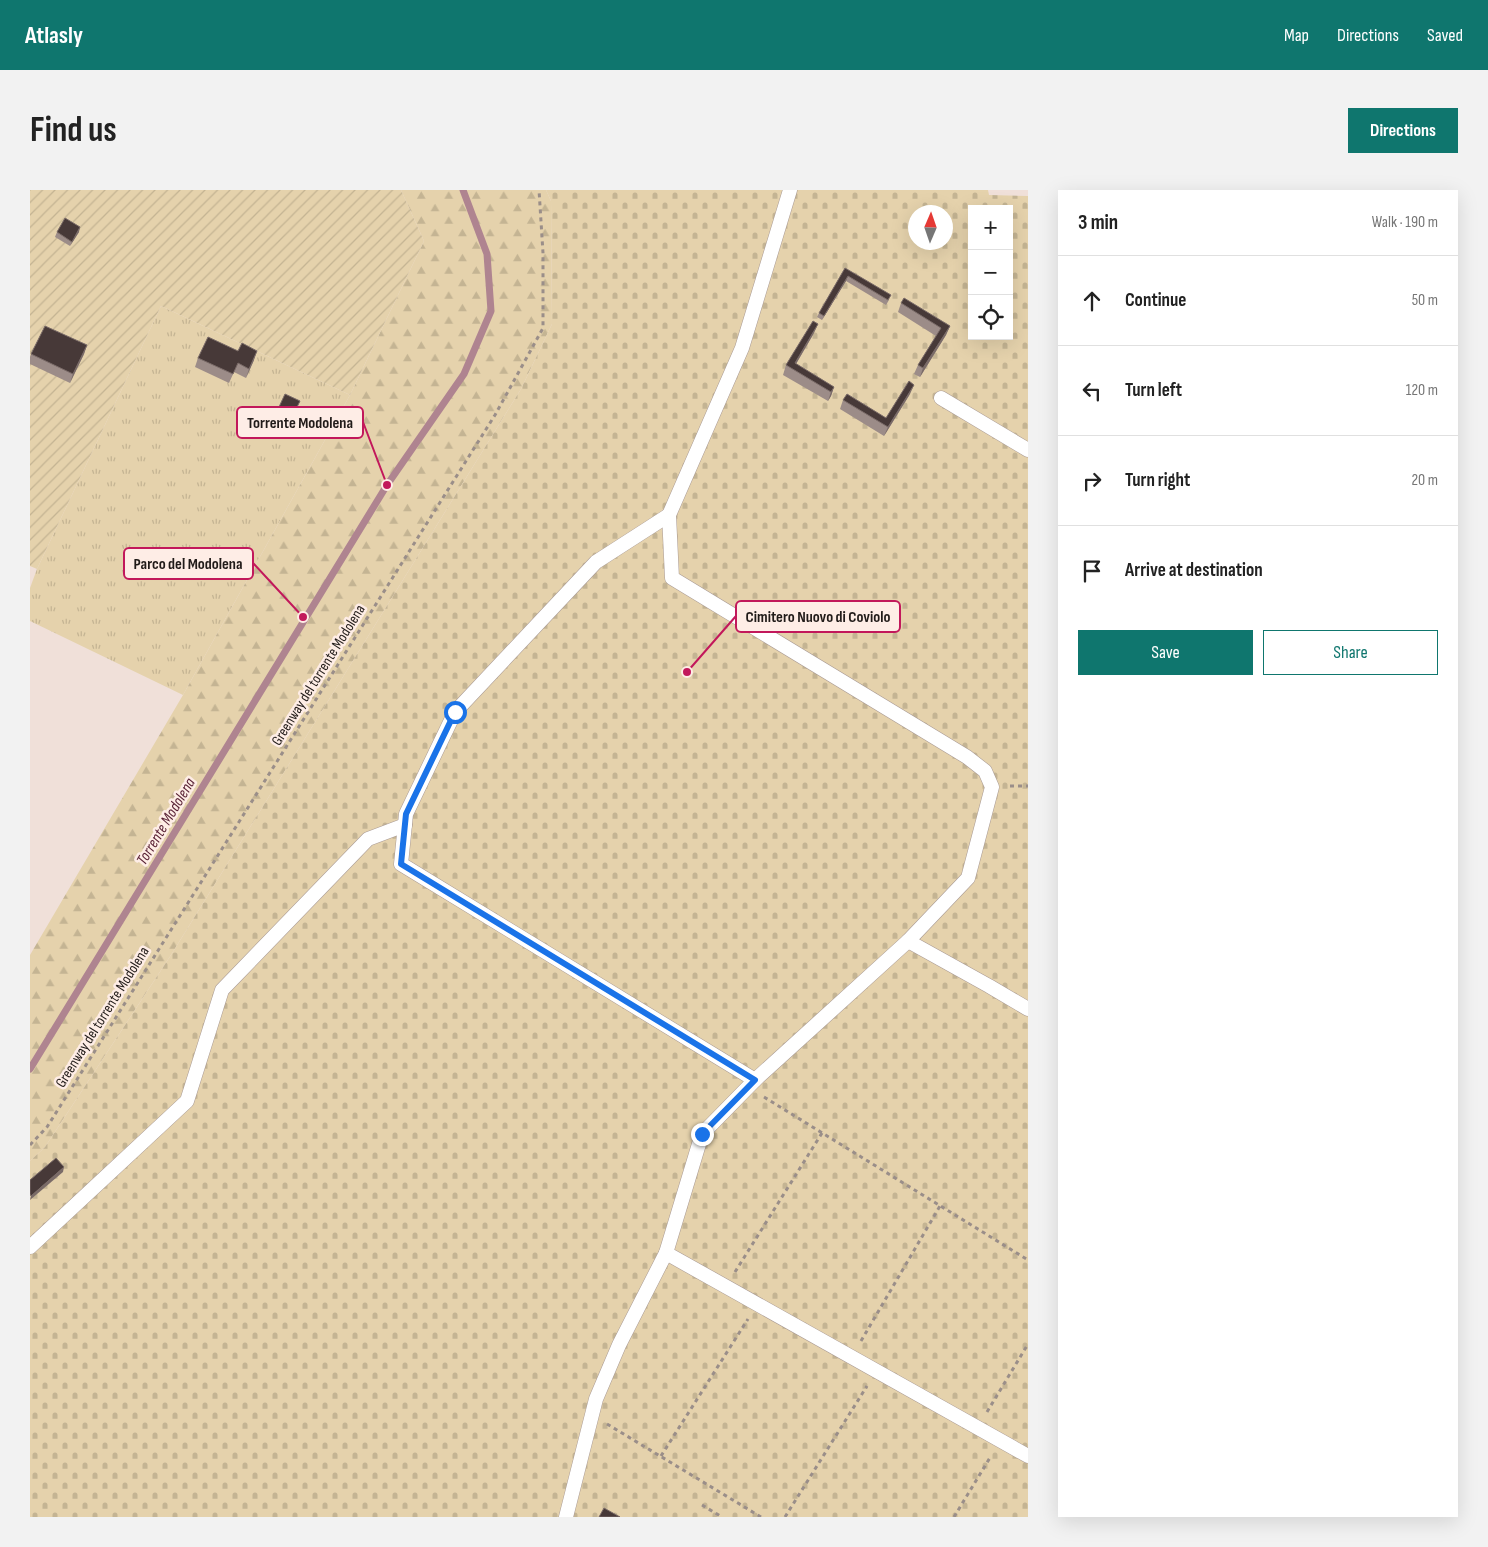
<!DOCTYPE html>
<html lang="en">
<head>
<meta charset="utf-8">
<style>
	:root { --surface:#fff; --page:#f2f2f2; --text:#222; --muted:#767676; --line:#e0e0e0; --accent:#0f766e }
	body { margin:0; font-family:"Sofia Sans Condensed",sans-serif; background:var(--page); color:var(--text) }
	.controls { position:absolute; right:15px; top:15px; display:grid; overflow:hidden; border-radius:0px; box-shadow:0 5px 20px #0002 }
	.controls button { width:45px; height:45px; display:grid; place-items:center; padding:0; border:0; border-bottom:1px solid var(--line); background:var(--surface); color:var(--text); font:25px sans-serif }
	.compass { position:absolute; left:878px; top:15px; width:45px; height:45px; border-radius:50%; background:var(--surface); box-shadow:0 5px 20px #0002; rotate:2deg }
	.stop { position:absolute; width:15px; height:15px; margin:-11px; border:4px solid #1a73e8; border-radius:50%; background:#fff }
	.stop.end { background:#1a73e8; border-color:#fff; box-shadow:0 1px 5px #0008 }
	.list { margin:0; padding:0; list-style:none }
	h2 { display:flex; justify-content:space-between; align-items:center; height:65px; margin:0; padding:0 20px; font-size:21px }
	h2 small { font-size:16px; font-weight:400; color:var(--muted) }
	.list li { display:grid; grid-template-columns:32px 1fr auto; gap:15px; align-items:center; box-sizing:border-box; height:90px; padding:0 20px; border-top:1px solid var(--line) }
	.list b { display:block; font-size:19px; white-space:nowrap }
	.list em { font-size:16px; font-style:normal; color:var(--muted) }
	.actions { display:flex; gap:10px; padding:15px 20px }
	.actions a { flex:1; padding:11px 0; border:1px solid var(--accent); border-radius:0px; text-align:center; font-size:18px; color:var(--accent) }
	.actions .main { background:var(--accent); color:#fff }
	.icon { flex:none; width:28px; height:28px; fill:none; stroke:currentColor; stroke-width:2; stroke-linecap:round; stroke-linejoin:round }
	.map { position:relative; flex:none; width:998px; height:1327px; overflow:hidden; border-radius:0px }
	header { display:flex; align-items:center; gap:30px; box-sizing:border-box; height:70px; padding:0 25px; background:var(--accent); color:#fff }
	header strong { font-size:24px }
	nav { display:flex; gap:28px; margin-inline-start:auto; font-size:18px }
	.intro { display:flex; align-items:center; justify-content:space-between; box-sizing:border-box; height:120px; padding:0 30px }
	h1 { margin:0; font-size:35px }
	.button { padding:12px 22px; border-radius:0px; background:var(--accent); color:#fff; font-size:18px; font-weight:700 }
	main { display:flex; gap:30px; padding:0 30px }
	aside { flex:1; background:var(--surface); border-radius:0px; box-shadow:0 5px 20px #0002 }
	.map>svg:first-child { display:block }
	.grass { fill:url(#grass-tufts) }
	.forest { fill:url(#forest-firs) }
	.cemetery { fill:url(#cemetery-stones); fill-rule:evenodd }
	.garden { fill:url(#garden-furrows) }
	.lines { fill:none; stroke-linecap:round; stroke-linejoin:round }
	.stream { stroke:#af8490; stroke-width:7 }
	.service-casing { stroke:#aa9b95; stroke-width:15 }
	.path { stroke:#9a8e89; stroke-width:3; stroke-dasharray:4 4; stroke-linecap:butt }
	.service { stroke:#fff; stroke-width:14 }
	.wall { fill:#9c8c88 }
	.shaded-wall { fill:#7a6b68 }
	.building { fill:#473938; stroke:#7a6b68 }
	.route { stroke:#1a73e8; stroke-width:6 }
	.labels { text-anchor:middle; stroke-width:5; stroke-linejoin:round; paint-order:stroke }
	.street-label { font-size:15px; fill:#211b19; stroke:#feede6 }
	.water-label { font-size:16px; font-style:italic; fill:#571f33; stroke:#feede6 }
	.leader { fill:none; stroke:#c2185b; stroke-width:2 }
	.callout-dot { fill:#c2185b; stroke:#feede6; stroke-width:2 }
	.callout { fill:#feede6; stroke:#c2185b; stroke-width:2 }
	.callout-label { font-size:16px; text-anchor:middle; font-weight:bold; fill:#211b19 }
</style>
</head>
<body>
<header>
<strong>Atlasly</strong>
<nav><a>Map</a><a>Directions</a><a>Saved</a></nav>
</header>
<div class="intro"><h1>Find us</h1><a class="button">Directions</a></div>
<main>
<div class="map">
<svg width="998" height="1327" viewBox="0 0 998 1327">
	<defs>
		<pattern id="grass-tufts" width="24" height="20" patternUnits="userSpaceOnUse" patternTransform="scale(1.25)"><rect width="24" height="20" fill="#e5d2ac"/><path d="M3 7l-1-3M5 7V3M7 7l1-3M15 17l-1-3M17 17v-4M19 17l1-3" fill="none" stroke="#c4b493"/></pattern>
		<pattern id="forest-firs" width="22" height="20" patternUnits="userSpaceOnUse" patternTransform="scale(1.25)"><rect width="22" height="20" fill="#e5d2ac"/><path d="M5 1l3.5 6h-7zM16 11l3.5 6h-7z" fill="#c4b493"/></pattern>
		<pattern id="cemetery-stones" width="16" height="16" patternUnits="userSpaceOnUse" patternTransform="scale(1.25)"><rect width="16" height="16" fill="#e5d2ac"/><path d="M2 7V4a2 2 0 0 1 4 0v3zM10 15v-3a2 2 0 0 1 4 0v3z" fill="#c4b493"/></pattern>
		<pattern id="garden-furrows" width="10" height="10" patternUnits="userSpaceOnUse" patternTransform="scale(1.25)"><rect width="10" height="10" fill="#e5d2ac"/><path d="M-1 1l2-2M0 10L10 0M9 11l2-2" fill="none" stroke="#c4b493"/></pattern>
	</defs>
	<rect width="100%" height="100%" fill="#f0e0d9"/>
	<polygon class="grass" points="131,116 320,205 153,505 0,431 0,398 7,379"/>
	<polygon class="forest" points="371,0 516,0 521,11 522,134 491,199 141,765 15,957 0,971 0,765 153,505 320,205 394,51"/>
	<path class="cemetery" d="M516,0H958L959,5L998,6V1327H0V971L15,957L141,765L491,199L522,134L521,11ZM942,19H979V146H942ZM886,22H916V52H886Z"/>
	<polygon class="garden" points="0,0 371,0 394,51 320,205 131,116 7,379 0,376"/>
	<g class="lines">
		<polyline class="stream" points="0,879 357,295 434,184 461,121 457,64 433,0"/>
		<defs>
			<g id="service">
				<polyline points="760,0 712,158 639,325 642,388 937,567 955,581 962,597 938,688 878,751"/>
				<polyline points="911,208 998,260"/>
				<polyline points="639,325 566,372 425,522 376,624 371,674 725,890"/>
				<polyline points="0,1057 157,911 192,800 338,649 375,635"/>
				<polyline points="636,1063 998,1266"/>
				<polyline points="536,1327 566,1209 589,1155 636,1063 672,944 725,890 878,751 959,796 998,819"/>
			</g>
		</defs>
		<use href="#service" class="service-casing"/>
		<g class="path">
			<polyline points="980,596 998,596"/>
			<polyline points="734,907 998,1070"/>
			<polyline points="0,955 17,937 465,225 513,138 513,63 509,0"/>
			<polyline points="705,1082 792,943"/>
			<polyline points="831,1151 910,1016"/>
			<polyline points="957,1222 998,1154"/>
			<polyline points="577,1234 731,1327"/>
			<polyline points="631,1266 718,1129"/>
			<polyline points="672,1315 692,1327"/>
			<polyline points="755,1327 837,1196"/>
			<polyline points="924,1327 961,1266"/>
		</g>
		<use href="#service" class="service"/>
	</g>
	<g class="wall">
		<polygon points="27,42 49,42 40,56 25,47"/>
		<polygon points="815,78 859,110 856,115 816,91 792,130 787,127 789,123"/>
		<polygon points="871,113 920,136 916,145 890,187 884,184 888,175 906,146 868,122"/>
		<polygon points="784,143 766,174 804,197 801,206 798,211 753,185 756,175"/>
		<polygon points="57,155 54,164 40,193 0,174 0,167 1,164"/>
		<polygon points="168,168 224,170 216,188 204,182 199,193 165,177"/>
		<polygon points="880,204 854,246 810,219 813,210 856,228"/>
		<polygon points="270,211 262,228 248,222 249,217"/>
	</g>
	<g class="shaded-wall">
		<polygon points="50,37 49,42 40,56 42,52"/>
		<polygon points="818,86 816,91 792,130 794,126"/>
		<polygon points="788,134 784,143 763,179 765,173"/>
		<polygon points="920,136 916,145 890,187 893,178"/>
		<polygon points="57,155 54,164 40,193 43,184"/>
		<polygon points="227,161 224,170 216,188 219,179"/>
		<polygon points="884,195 880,204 854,246 858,237"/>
		<polygon points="804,197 801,206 798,211 801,202"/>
		<polygon points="34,977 33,982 0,1010 1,1006"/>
	</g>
	<g class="building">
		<polygon points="35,28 50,37 42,52 27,42"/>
		<polygon points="815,78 861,105 858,110 818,86 794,126 789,123"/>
		<polygon points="874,108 920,136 893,178 888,175 911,138 871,113"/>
		<polygon points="783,131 788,134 765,173 804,197 801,202 756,175"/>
		<polygon points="15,136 57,155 43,184 1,164"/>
		<polygon points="178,147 208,161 212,153 227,161 219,179 208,173 203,184 168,168"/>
		<polygon points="879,191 884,195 858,237 813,210 817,204 856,228"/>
		<polygon points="255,204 270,211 264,223 249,217"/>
		<polygon points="26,968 34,977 1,1006 0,1004 0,990"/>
		<polygon points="574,1318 590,1327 569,1327"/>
	</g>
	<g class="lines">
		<polyline class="route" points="425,522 376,624 371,674 725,890 672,944"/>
	</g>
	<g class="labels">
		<g class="street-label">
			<text transform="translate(288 485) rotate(-58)" y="5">Greenway del torrente Modolena</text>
			<text transform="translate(72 827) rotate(-58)" y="5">Greenway del torrente Modolena</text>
		</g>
		<g class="water-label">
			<text transform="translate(135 631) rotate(-59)" y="6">Torrente Modolena</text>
		</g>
	</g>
	<path class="leader" d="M357 295L333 232M273 427L223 373M657 482L706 426"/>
	<g class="callout-dot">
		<circle cx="357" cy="295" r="5"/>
		<circle cx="273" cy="427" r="5"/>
		<circle cx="657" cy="482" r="5"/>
	</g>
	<g class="callout">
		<rect x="207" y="217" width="126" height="31" rx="5"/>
		<rect x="94" y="358" width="129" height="31" rx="5"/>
		<rect x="706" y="411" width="164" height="31" rx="5"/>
	</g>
	<g class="callout-label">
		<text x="270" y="238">Torrente Modolena</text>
		<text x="158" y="379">Parco del Modolena</text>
		<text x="788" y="432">Cimitero Nuovo di Coviolo</text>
	</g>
</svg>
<div class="controls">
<button>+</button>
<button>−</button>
<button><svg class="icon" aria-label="locate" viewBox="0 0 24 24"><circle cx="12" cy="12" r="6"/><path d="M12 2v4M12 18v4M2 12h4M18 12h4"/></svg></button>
</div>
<svg class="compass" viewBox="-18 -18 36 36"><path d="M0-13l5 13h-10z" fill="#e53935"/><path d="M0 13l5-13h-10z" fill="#767676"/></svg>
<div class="stop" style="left:425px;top:522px"></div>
<div class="stop end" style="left:672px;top:944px"></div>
</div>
<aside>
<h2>3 min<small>Walk · 190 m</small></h2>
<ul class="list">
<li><svg class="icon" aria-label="ahead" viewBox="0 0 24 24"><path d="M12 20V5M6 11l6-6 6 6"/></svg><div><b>Continue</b></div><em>50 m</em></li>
<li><svg class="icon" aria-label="left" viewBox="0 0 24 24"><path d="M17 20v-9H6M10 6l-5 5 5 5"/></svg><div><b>Turn left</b></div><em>120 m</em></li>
<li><svg class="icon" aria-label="right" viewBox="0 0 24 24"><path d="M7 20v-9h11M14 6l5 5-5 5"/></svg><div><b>Turn right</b></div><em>20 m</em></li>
<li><svg class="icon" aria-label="arrive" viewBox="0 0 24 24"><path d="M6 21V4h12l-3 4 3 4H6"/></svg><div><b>Arrive at destination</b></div></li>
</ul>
<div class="actions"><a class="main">Save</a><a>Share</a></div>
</aside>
</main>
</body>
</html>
